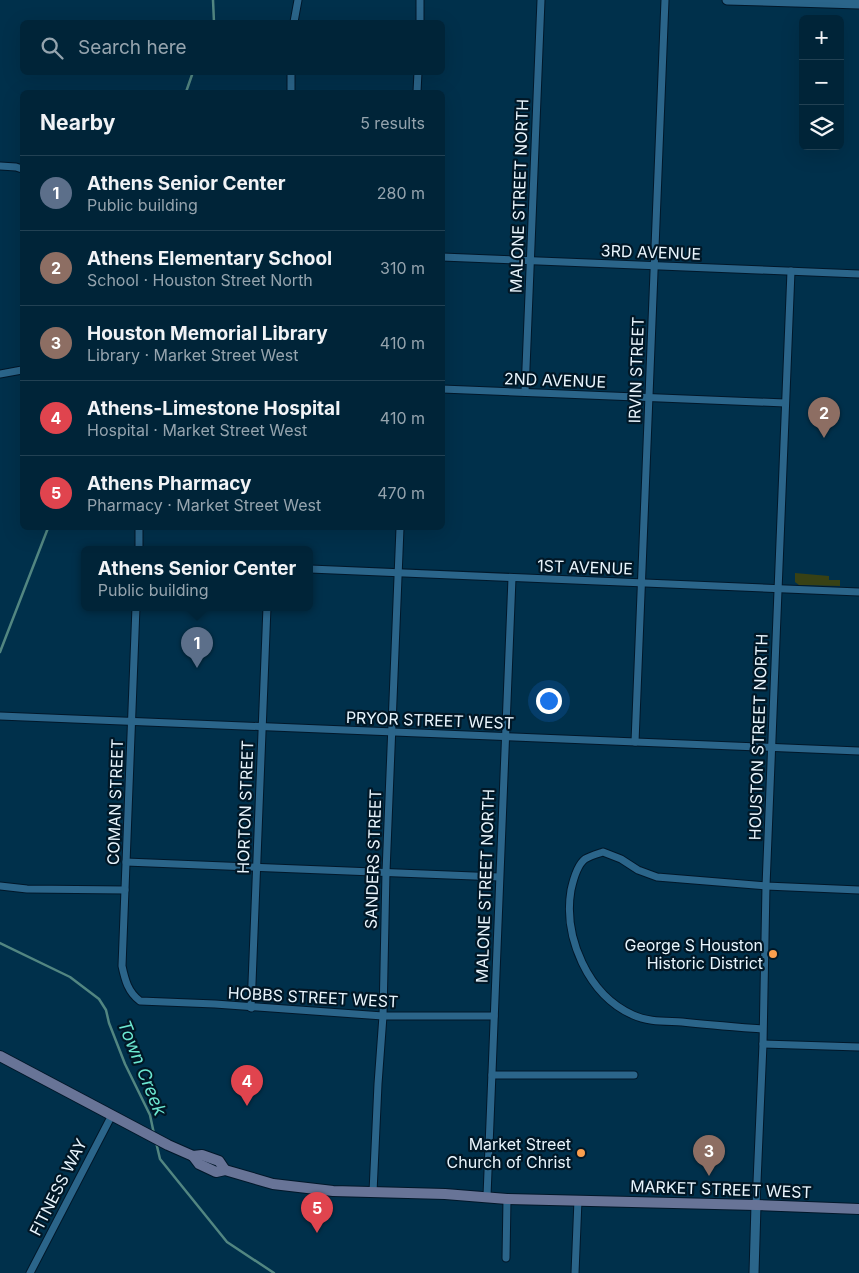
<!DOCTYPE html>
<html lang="en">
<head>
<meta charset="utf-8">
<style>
	:root { --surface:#002438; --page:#0a2c40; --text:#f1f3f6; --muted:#95a4ae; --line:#224153; --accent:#bca0f2 }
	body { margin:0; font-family:Inter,sans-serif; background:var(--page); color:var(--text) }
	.controls { position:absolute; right:15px; top:15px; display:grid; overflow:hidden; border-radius:8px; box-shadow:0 5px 20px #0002 }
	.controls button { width:45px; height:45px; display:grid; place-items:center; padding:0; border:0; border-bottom:1px solid var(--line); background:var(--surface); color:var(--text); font:25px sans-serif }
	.you { position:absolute; left:548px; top:700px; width:18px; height:18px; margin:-12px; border:4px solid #fff; border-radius:50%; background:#1a73e8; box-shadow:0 0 0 8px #1a73e833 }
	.badge { display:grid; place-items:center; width:32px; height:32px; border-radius:50%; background:var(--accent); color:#fff; font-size:16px; font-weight:700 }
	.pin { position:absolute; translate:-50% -41px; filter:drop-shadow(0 1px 2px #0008) }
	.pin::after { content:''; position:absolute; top:26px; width:18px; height:15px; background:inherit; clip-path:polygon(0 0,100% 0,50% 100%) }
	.popup { position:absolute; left:81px; top:546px; width:232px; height:65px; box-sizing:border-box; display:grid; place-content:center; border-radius:8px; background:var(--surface); filter:drop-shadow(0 1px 4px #0005); font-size:16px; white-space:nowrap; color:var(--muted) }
	.popup b { font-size:19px; color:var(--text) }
	.popup::after { content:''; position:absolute; left:50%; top:100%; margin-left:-10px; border:10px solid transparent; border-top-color:var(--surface) }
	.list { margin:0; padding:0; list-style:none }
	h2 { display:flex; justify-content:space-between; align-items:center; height:65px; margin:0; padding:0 20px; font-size:21px }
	h2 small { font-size:16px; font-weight:400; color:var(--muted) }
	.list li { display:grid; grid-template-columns:32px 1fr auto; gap:15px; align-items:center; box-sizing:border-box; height:75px; padding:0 20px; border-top:1px solid var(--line) }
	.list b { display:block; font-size:19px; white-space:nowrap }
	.list p { margin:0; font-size:16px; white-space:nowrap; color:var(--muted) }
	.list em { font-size:16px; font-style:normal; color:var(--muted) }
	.icon { flex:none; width:28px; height:28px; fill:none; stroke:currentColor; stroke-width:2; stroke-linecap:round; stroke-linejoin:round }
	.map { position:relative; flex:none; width:859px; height:1273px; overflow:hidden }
	.search { position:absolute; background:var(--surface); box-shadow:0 5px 20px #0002; left:20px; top:20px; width:425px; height:55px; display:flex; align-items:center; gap:12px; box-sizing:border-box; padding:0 18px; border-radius:8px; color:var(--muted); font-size:19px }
	.panel { position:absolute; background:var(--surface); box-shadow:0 5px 20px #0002; left:20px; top:90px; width:425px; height:440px; border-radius:8px }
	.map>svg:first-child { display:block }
	.green { fill:#384114 }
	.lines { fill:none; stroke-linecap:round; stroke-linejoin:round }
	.stream { stroke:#528681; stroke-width:2.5 }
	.minor-casing { stroke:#001729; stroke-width:9 }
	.tertiary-casing { stroke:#001729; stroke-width:11 }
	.secondary-casing { stroke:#001729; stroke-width:12 }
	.minor { stroke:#2b658a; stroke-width:7 }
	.tertiary { stroke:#2b658a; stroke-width:9 }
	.secondary { stroke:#687497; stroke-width:10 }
	.poi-dot { fill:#fa9f4e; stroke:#011726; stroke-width:2 }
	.labels { text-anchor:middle; stroke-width:4.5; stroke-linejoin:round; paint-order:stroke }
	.street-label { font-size:16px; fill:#e9f5fd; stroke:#011726 }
	.poi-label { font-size:16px; fill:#e9f5fd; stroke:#011726; text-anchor:end }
	.water-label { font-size:18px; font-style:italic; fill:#6ce7d1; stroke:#011726 }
</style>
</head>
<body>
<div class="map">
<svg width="859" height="1273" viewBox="0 0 859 1273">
	<rect width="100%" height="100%" fill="#00304b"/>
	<polygon class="green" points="795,573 829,576 829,580 840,580 840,586 799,585 795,582"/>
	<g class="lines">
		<g class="stream">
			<polyline points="213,0 214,22"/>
			<polyline points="186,92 193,72"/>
			<polyline points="0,652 48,528"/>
			<polyline points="0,943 70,977 99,999 106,1010 109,1023 125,1064 150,1115 154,1134"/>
			<polyline points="156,1142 160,1159 227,1242 274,1273"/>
		</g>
		<defs>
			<g id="minor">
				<polyline points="420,0 420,22"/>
				<polyline points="294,22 298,0"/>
				<polyline points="291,92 291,72"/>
				<polyline points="417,92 418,72"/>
				<polyline points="0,166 16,167 22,169"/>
				<polyline points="442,257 859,274"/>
				<polyline points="0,374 22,370"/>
				<polyline points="442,389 785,403"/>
				<polyline points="525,392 541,0"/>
				<polyline points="139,549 139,528"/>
				<polyline points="310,569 859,592"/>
				<path d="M136,607L122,966C125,980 128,992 140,1001L215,1004L383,1016H494"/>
				<polyline points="0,716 859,751"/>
				<polyline points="635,742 665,0"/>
				<polyline points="126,862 499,877"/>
				<polyline points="0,886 27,889 125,890"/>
				<polyline points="251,1008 267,607"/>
				<path d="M762,1029C736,1027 709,1025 682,1022C666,1021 648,1022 633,1015C588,995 563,937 571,890C573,881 577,865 585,859C590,856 597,854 603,852L621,859L638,870L657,877L766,886L859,890"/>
				<polyline points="763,1044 859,1047"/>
				<polyline points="492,1075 634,1075"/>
				<polyline points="373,1192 378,1084 383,1016 386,872 400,528"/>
				<polyline points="487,1196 512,578"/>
				<polyline points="756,1205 763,1044 766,886 791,271"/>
				<polyline points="506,1258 507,1199"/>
				<polyline points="30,1273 112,1115"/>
				<polyline points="575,1273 578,1200"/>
			</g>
			<g id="tertiary">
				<polyline points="727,0 859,4"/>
				<polyline points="754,1273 756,1205"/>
			</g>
			<g id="secondary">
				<polyline points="0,1056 168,1145 193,1156 202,1155 219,1161 225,1170"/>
				<polyline points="193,1156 199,1164 216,1172 225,1170 273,1184 333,1191 445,1194 507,1199 756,1205 859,1209"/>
			</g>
		</defs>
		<use href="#minor" class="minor-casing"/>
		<use href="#tertiary" class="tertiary-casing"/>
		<use href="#secondary" class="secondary-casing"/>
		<use href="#minor" class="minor"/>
		<use href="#tertiary" class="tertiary"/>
		<use href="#secondary" class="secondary"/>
	</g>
	<g class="poi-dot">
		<circle cx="773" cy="954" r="5"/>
		<circle cx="581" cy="1153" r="5"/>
	</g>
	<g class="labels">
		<g class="street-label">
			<text transform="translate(519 196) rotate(-88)" y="6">MALONE STREET NORTH</text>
			<text transform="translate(651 252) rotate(2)" y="6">3RD AVENUE</text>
			<text transform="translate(636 370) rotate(-88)" y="6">IRVIN STREET</text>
			<text transform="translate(555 380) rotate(2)" y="6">2ND AVENUE</text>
			<text transform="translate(585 567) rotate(2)" y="6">1ST AVENUE</text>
			<text transform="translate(430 720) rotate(2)" y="6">PRYOR STREET WEST</text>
			<text transform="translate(758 737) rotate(-88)" y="6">HOUSTON STREET NORTH</text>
			<text transform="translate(115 802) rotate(-88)" y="6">COMAN STREET</text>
			<text transform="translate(245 807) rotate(-88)" y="6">HORTON STREET</text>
			<text transform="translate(373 859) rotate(-88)" y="6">SANDERS STREET</text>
			<text transform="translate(485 886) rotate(-88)" y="6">MALONE STREET NORTH</text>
			<text transform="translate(313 997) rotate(3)" y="6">HOBBS STREET WEST</text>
			<text transform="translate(58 1187) rotate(-63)" y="6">FITNESS WAY</text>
			<text transform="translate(721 1189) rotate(2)" y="6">MARKET STREET WEST</text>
		</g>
		<g class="poi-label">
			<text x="763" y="951">George S Houston<tspan x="763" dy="18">Historic District</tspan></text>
			<text x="571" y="1150">Market Street<tspan x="571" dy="18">Church of Christ</tspan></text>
		</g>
		<g class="water-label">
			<text transform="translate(142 1068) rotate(68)" y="6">Town Creek</text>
		</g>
	</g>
</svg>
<div class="controls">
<button>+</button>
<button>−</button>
<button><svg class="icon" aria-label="layers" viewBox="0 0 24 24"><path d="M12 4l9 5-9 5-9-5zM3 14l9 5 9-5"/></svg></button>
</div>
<div class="you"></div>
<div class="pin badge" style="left:197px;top:668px;background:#5c6f8a">1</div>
<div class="popup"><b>Athens Senior Center</b>Public building</div>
<div class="pin badge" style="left:824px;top:438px;background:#8d6e63">2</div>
<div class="pin badge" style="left:709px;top:1176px;background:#8d6e63">3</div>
<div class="pin badge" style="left:247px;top:1106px;background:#e0444e">4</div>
<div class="pin badge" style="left:317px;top:1233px;background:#e0444e">5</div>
<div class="search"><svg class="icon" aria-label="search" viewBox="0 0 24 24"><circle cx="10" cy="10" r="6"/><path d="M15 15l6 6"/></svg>Search here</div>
<section class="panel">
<h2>Nearby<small>5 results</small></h2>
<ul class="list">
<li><span class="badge" style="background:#5c6f8a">1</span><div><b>Athens Senior Center</b><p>Public building</p></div><em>280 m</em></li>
<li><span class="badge" style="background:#8d6e63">2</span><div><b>Athens Elementary School</b><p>School · Houston Street North</p></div><em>310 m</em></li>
<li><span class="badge" style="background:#8d6e63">3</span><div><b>Houston Memorial Library</b><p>Library · Market Street West</p></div><em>410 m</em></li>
<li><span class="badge" style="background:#e0444e">4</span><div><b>Athens-Limestone Hospital</b><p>Hospital · Market Street West</p></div><em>410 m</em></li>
<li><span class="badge" style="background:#e0444e">5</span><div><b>Athens Pharmacy</b><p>Pharmacy · Market Street West</p></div><em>470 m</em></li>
</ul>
</section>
</div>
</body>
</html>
